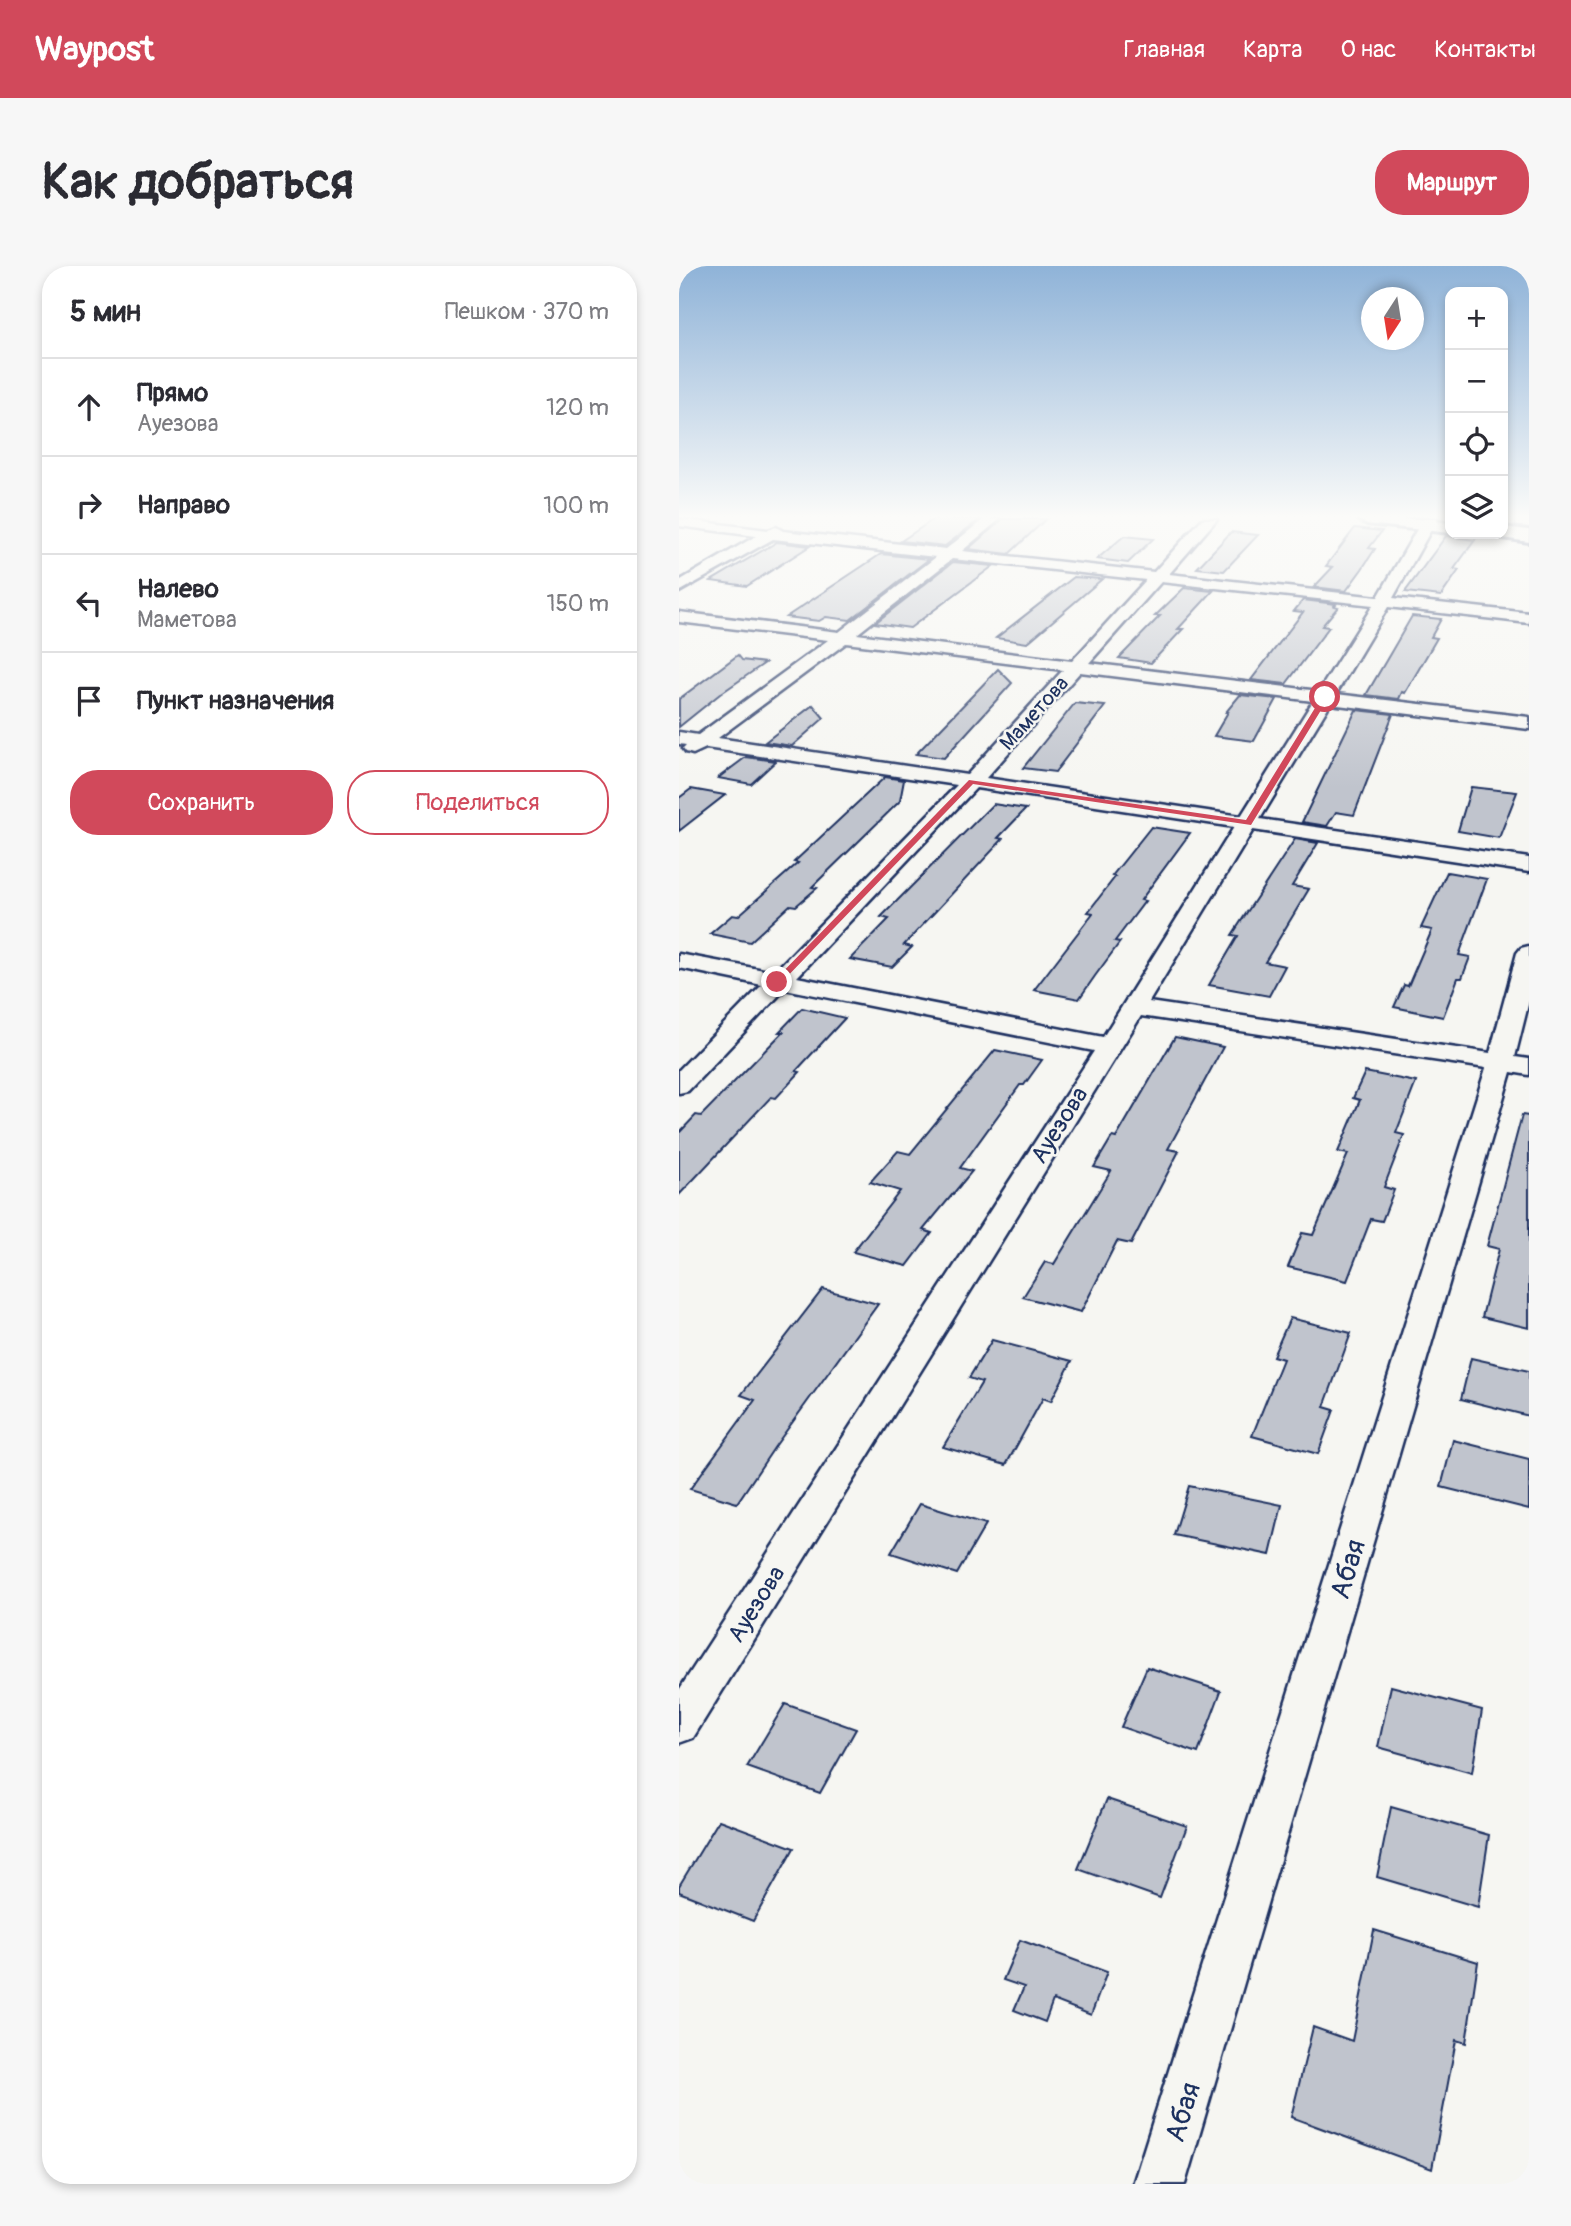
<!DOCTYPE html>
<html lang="ru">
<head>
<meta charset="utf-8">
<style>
	:root { --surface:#fff; --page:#f7f7f7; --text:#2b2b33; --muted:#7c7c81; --line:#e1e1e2; --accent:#d1495b }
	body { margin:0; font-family:Pangolin,sans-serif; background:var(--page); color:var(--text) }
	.controls { position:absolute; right:21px; top:21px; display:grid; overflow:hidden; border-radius:14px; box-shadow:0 4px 10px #0003 }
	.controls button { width:63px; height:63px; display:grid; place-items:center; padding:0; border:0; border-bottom:2px solid var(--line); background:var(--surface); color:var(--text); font:35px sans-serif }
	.compass { position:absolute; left:682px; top:21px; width:63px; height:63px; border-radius:50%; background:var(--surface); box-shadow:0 4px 10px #0003; rotate:192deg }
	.stop { position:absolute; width:21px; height:21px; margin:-16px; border:5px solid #d1495b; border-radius:50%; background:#fff }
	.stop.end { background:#d1495b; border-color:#fff; box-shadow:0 2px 7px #0008 }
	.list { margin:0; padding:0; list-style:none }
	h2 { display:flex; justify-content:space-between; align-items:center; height:91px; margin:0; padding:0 28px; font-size:30px }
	h2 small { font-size:23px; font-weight:400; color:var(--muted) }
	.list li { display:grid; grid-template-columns:46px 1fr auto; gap:21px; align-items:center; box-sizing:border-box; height:98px; padding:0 28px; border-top:2px solid var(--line) }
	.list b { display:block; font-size:26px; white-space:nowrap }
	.list p { margin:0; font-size:23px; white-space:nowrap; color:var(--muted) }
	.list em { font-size:23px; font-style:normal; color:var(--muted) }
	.actions { display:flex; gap:14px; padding:21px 28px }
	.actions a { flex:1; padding:16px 0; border:2px solid var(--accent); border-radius:28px; text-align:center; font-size:24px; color:var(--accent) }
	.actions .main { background:var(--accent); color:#fff }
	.icon { flex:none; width:38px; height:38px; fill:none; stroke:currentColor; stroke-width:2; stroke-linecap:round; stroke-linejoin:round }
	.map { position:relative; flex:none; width:850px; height:1918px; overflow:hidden; border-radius:28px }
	header { display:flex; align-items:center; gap:42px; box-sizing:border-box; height:98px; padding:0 35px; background:var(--accent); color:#fff }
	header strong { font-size:33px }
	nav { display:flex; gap:38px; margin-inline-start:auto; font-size:24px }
	.intro { display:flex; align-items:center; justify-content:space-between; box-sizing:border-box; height:168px; padding:0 42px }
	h1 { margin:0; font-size:49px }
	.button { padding:18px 32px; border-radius:28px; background:var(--accent); color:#fff; font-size:24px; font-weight:700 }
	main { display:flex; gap:42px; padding:0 42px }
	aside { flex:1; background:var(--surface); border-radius:28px; box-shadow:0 4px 10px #0003 }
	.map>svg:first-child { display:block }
	.building { fill:#c0c4cd; stroke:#1b2f5e; stroke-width:2 }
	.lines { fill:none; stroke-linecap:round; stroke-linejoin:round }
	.street-casing { stroke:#1b2f5e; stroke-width:5 }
	.secondary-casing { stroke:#1b2f5e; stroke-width:6 }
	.street { fill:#f6f6f2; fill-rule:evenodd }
	.secondary { fill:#f6f6f2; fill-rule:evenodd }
	.route { fill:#d1495b }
	.labels { text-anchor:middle; stroke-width:5; stroke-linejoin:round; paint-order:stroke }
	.far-street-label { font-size:21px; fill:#1b2f5e; stroke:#f6f6f2 }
	.street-label { font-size:24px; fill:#1b2f5e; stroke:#f6f6f2 }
	.near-street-label { font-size:28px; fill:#1b2f5e; stroke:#f6f6f2 }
</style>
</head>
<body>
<header>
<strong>Waypost</strong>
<nav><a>Главная</a><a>Карта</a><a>О нас</a><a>Контакты</a></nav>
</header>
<div class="intro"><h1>Как добраться</h1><a class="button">Маршрут</a></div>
<main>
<aside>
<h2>5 мин<small>Пешком · 370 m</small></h2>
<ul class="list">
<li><svg class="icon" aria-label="ahead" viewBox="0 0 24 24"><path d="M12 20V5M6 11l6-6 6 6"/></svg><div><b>Прямо</b><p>Ауезова</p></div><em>120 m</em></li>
<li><svg class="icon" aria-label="right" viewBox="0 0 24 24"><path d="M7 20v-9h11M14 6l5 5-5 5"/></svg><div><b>Направо</b></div><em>100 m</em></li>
<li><svg class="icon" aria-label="left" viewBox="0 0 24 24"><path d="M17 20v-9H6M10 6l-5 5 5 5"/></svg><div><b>Налево</b><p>Маметова</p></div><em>150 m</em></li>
<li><svg class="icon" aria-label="arrive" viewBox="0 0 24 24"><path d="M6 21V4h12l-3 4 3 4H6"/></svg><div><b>Пункт назначения</b></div></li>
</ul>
<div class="actions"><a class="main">Сохранить</a><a>Поделиться</a></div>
</aside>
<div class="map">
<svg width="850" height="1918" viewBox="0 0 850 1918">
	<rect width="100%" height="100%" fill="#f6f6f2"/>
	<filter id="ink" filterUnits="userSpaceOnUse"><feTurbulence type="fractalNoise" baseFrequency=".0143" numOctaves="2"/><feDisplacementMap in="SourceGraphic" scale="14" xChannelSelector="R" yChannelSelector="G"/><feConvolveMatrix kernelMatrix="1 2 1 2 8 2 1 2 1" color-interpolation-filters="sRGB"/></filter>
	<g filter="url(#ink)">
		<g class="building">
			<polygon points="255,253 301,253 266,280 222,275"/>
			<polygon points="324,253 367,253 330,288 289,283"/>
			<polygon points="676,262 703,265 690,282 696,283 683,303 667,325 635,321 654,301 647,300"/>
			<polygon points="552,266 579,269 545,305 518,302"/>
			<polygon points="445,270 474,273 449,297 418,293"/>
			<polygon points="767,270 796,274 775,303 780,304 762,330 726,326"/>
			<polygon points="98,276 131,280 68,320 32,315"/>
			<polygon points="202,288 250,293 171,354 147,351 140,355 107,351"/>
			<polygon points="274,296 314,300 231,362 196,357"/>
			<polygon points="395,311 423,313 348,377 317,372"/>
			<polygon points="505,322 534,325 499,363 504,363 472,397 440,392 481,350 476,350"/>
			<polygon points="624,334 657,338 655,340 659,341 643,360 650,361 607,418 572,414 624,346 615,345"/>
			<polygon points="733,350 762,353 752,371 758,372 726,427 723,426 720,433 687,429"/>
			<polygon points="59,389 63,394 86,397 41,428 0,461 0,433"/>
			<polygon points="319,403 333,417 265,492 237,488"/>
			<polygon points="561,429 598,433 575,475 535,470 549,446 547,446"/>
			<polygon points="396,437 426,440 376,506 344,502"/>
			<polygon points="134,439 145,452 113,480 86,476"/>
			<polygon points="677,444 714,448 675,549 657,546 648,560 623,556"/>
			<polygon points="67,491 97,495 72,518 39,512"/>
			<polygon points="206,511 225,514 221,535 133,621 138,622 117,640 111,639 71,676 31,668 53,649 59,650 119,597 115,596"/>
			<polygon points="792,521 838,526 820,572 779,565"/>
			<polygon points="12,523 46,529 0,565 0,532"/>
			<polygon points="314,538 347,543 319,572 324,573 225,679 233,681 213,701 171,693 210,653 202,651"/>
			<polygon points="472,561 511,567 462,634 466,635 436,675 441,676 416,710 400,733 355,724 414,647 409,646 436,611 433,610"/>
			<polygon points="616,573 639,577 613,620 630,623 586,696 606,700 590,730 530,719 559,670 553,669"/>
			<polygon points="768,606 808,613 780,689 791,691 783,712 779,712 764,751 715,741 725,719 729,720 753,664 742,662"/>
			<polygon points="123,742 166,752 117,805 121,806 97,832 92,831 0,929 0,867 17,849 22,850 104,766 100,766"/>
			<polygon points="496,771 544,781 489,883 500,885 452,978 438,975 402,1046 344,1031 366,996 375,998 432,905 415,901 433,871 437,872"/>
			<polygon points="316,784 363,794 345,819 341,819 281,902 293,905 244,964 253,967 228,1000 174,986 221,925 191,916 219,885 231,888"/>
			<polygon points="686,806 737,816 717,867 725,869 705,921 715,924 703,955 692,953 668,1015 609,1001 623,967 634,969 669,888 659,886 681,834 674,832"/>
			<polygon points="843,849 850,850 850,1062 803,1051 820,983 808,980"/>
			<polygon points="144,1023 199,1038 97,1179 58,1237 11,1223 76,1134 62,1129"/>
			<polygon points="611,1052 672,1067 645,1141 655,1144 639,1188 573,1170 604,1093 594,1090"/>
			<polygon points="313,1074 393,1095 372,1135 364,1132 327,1199 264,1181 303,1116 290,1112"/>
			<polygon points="792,1092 850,1105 850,1150 782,1133"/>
			<polygon points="774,1174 850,1193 850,1243 762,1221"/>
			<polygon points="510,1220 603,1239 591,1289 495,1269"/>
			<polygon points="241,1238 307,1258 278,1308 212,1287"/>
			<polygon points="468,1401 542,1425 519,1487 442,1461"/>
			<polygon points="712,1420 803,1444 793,1507 699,1481"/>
			<polygon points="106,1438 177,1463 141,1527 68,1501"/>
			<polygon points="428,1533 508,1560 481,1632 399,1603"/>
			<polygon points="712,1541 810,1569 799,1641 698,1611"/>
			<polygon points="40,1554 115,1582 74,1655 0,1626 0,1620"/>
			<polygon points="695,1664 799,1696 787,1777 777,1774 753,1903 612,1851 634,1761 673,1775"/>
			<polygon points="341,1674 428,1706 412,1749 374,1734 366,1756 335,1744 345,1721 324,1714"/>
		</g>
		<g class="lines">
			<defs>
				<path id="street" d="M0,253L89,264L97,261L104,265L267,283L305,253H321L283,285L475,306L523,253H538L490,308L699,331L744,253H758L714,332L850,347V357L709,341L657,428L850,451V463L651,438L581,553L850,592V606L574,564L470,736L811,787L838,687L842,682L850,680V735L836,791L850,793V809L832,806L506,1918H454L807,802L462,750L14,1472L0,1477V1424L415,785L106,723L9,825L0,827V804L83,719L0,702V688L95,706L278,519L27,482L14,488L7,486L4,482L7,479L0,478V466L19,469L149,374L0,356V346L160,366L257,291L94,273L0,326V315L77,270L0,260ZM273,293L467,314L393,395L178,368ZM482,316L694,339L640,425L410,397ZM167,377L384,404L288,509L39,472ZM401,406L634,435L562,550L307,512ZM297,522L555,561L424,771L118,711Z"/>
				<g id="secondary">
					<polygon points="679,253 740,253 771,257 771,267 688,258"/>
					<polygon points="824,261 850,264 850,276 817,271 815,268 824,268"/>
				</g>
			</defs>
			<use href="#street" class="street-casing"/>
			<use href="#secondary" class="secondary-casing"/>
			<use href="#street" class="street"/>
			<use href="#secondary" class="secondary"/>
		</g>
	</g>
	<linearGradient id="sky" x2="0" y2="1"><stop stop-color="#8fb3d8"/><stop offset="0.48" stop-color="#fbfbf9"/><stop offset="1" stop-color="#fbfbf9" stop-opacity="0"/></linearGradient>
	<rect width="850" height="522" fill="url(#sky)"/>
	<polygon class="route" points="644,429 650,431 572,559 294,518 101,718 94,716 290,514 567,554"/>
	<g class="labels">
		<g class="far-street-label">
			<text transform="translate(355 447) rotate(-48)" y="7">Маметова</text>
		</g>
		<g class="street-label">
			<text transform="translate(380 859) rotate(-58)" y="8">Ауезова</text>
			<text transform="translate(77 1338) rotate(-58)" y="8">Ауезова</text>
		</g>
		<g class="near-street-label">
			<text transform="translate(668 1303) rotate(-73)" y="10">Абая</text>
			<text transform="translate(503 1846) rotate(-73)" y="10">Абая</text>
		</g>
	</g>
</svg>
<div class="controls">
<button>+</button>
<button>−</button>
<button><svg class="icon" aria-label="locate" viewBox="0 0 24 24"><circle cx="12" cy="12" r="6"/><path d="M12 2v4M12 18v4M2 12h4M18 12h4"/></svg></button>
<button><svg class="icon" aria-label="layers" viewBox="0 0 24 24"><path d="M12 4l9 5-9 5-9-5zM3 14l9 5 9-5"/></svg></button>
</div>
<svg class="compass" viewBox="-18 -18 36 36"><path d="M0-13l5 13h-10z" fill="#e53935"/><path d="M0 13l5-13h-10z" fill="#7c7c81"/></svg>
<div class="stop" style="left:646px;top:431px"></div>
<div class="stop end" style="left:98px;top:716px"></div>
</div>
</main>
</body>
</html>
